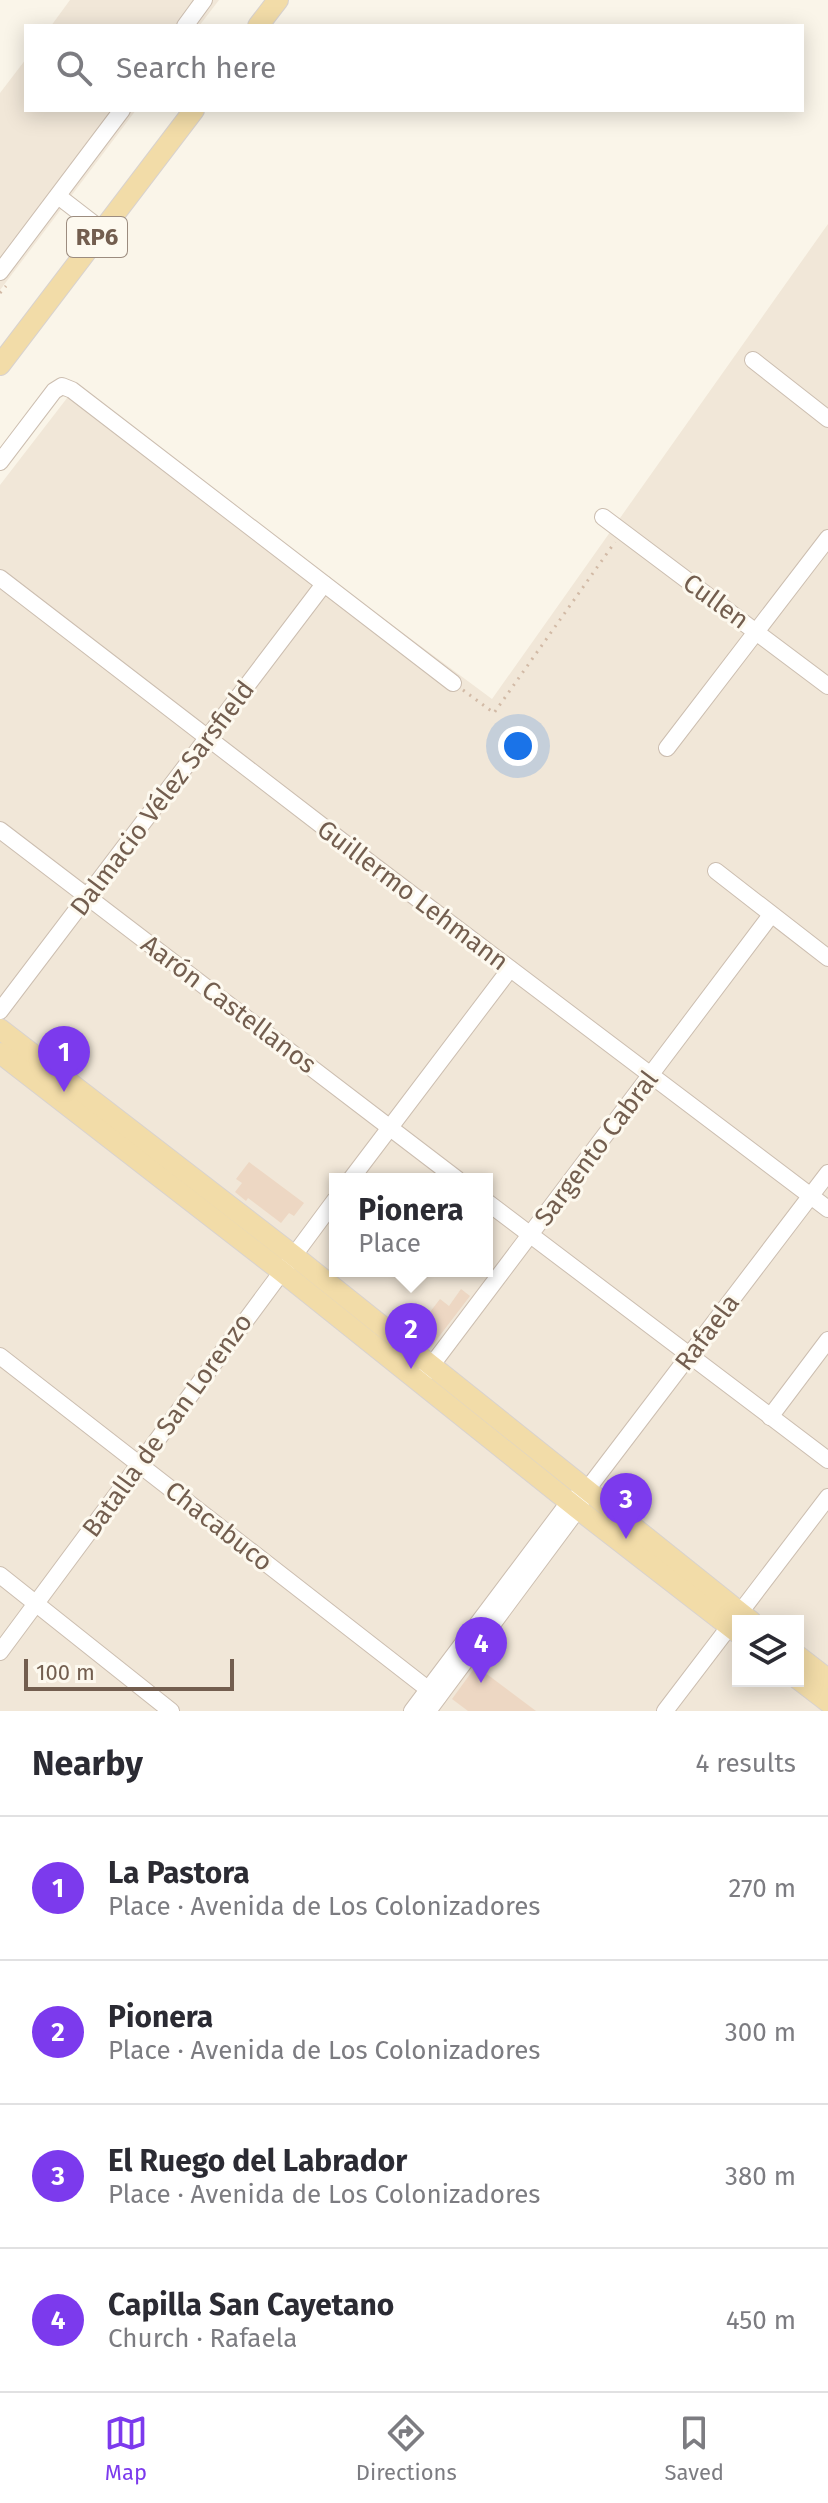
<!DOCTYPE html>
<html lang="en">
<head>
<meta charset="utf-8">
<style>
	:root { --surface:#fff; --page:#f2f2f3; --text:#2b2b33; --muted:#7c7c81; --line:#e1e1e2; --accent:#7c3aed }
	body { margin:0; font-family:"Fira Sans",sans-serif; background:var(--page); color:var(--text) }
	.controls { position:absolute; right:24px; bottom:24px; display:grid; overflow:hidden; border-radius:0px; box-shadow:0 4px 20px #0003 }
	.controls button { width:72px; height:72px; display:grid; place-items:center; padding:0; border:0; border-bottom:2px solid var(--line); background:var(--surface); color:var(--text); font:40px sans-serif }
	.scale { position:absolute; left:24px; bottom:20px; width:210px; box-sizing:border-box; padding-left:8px; border:4px solid #735e4f; border-top:0; font-size:22px; line-height:28px; white-space:nowrap; color:#735e4f; -webkit-text-stroke:6px #fdf9ef; paint-order:stroke }
	.you { position:absolute; left:518px; top:746px; width:28px; height:28px; margin:-20px; border:6px solid #fff; border-radius:50%; background:#1a73e8; box-shadow:0 0 0 12px #1a73e833 }
	.badge { display:grid; place-items:center; width:52px; height:52px; border-radius:50%; background:var(--accent); color:#fff; font-size:26px; font-weight:700 }
	.pin { position:absolute; translate:-50% -66px; filter:drop-shadow(0 2px 4px #0008) }
	.pin::after { content:''; position:absolute; top:42px; width:28px; height:24px; background:inherit; clip-path:polygon(0 0,100% 0,50% 100%) }
	.popup { position:absolute; left:329px; top:1173px; width:164px; height:104px; box-sizing:border-box; display:grid; place-content:center; border-radius:0px; background:var(--surface); filter:drop-shadow(0 2px 6px #0005); font-size:26px; white-space:nowrap; color:var(--muted) }
	.popup b { font-size:30px; color:var(--text) }
	.popup::after { content:''; position:absolute; left:50%; top:100%; margin-left:-16px; border:16px solid transparent; border-top-color:var(--surface) }
	.list { margin:0; padding:0; list-style:none }
	h2 { display:flex; justify-content:space-between; align-items:center; height:104px; margin:0; padding:0 32px; font-size:34px }
	h2 small { font-size:26px; font-weight:400; color:var(--muted) }
	.list li { display:grid; grid-template-columns:52px 1fr auto; gap:24px; align-items:center; box-sizing:border-box; height:144px; padding:0 32px; border-top:2px solid var(--line) }
	.list b { display:block; font-size:30px; white-space:nowrap }
	.list p { margin:0; font-size:26px; white-space:nowrap; color:var(--muted) }
	.list em { font-size:26px; font-style:normal; color:var(--muted) }
	.icon { flex:none; width:44px; height:44px; fill:none; stroke:currentColor; stroke-width:2; stroke-linecap:round; stroke-linejoin:round }
	.map { position:relative; flex:none; width:828px; height:1711px; overflow:hidden }
	.search { position:absolute; background:var(--surface); box-shadow:0 4px 20px #0003; left:24px; right:24px; top:24px; height:88px; display:flex; align-items:center; gap:20px; box-sizing:border-box; padding:0 28px; border-radius:0px; color:var(--muted); font-size:30px }
	.sheet { height:680px; background:var(--surface) }
	nav { display:flex; justify-content:space-around; align-items:center; box-sizing:border-box; height:112px; border-top:2px solid var(--line); background:var(--surface); font-size:22px; color:var(--muted) }
	nav a { display:grid; justify-items:center; gap:4px }
	nav .on { color:var(--accent) }
	.map>svg:first-child { display:block }
	.residential { fill:#f1e7d8; fill-rule:evenodd }
	.building { fill:#edd7c3 }
	.lines { fill:none; stroke-linecap:round; stroke-linejoin:round }
	.minor-casing { stroke:#ccbeb0; stroke-width:18 }
	.major-casing { stroke:#d8d2ce; stroke-width:22 }
	.path { stroke:#d2baa6; stroke-width:3; stroke-dasharray:2 6; stroke-linecap:butt }
	.minor { stroke:#fff; stroke-width:16 }
	.major { stroke:#f2dca8; stroke-width:20 }
	.labels { text-anchor:middle; stroke-width:6; stroke-linejoin:round; paint-order:stroke }
	.shield { fill:#fdf9ef; stroke:#9c8c7f; stroke-width:2 }
	.shield-label { font-size:24px; font-weight:bold; fill:#735e4f }
	.street-label { font-size:26px; fill:#735e4f; stroke:#fdf9ef }
</style>
</head>
<body>
<div class="map">
<svg width="828" height="1711" viewBox="0 0 828 1711">
	<rect width="100%" height="100%" fill="#faf5e9"/>
	<g class="residential">
		<polygon points="70,0 219,0 199,26 51,26"/>
		<polygon points="26,59 26,110 136,110 0,290 0,93"/>
		<path d="M828,224V1711H0V485L74,389L492,699ZM335,1179H487V1271H335ZM738,1621H798V1681H738Z"/>
	</g>
	<g class="building">
		<polygon points="249,1162 304,1203 294,1216 289,1213 281,1223 248,1198 246,1201 235,1192 242,1183 236,1179"/>
		<polygon points="461,1289 470,1296 431,1347 404,1325 420,1305 430,1312 440,1299 449,1306"/>
		<polygon points="476,1666 536,1711 468,1711 452,1699"/>
	</g>
	<g class="lines">
		<defs>
			<g id="minor">
				<polyline points="185,26 204,0"/>
				<polyline points="58,196 102,230"/>
				<polyline points="0,272 122,110"/>
				<polyline points="753,360 828,419"/>
				<polyline points="0,462 54,391 62,386 72,390 453,683"/>
				<polyline points="603,517 828,686"/>
				<polyline points="0,578 373,865 828,1209"/>
				<polyline points="667,748 828,538"/>
				<polyline points="0,830 457,1179"/>
				<polyline points="716,871 828,958"/>
				<polyline points="0,1011 324,584"/>
				<polyline points="351,1179 510,969"/>
				<polyline points="487,1202 828,1460"/>
				<polyline points="0,1356 438,1697"/>
				<polyline points="425,1374 771,915"/>
				<polyline points="770,1417 828,1340"/>
				<polyline points="0,1575 171,1711"/>
				<polyline points="0,1652 335,1200"/>
				<polyline points="412,1711 569,1502 578,1496"/>
				<polyline points="428,1711 578,1509 586,1491 828,1173"/>
				<polyline points="665,1711 828,1497"/>
			</g>
			<g id="major">
				<polyline points="258,26 278,0"/>
				<polyline points="0,365 194,110"/>
				<polyline points="0,1029 293,1255 751,1621"/>
				<polyline points="0,1053 281,1271 578,1509 738,1633"/>
				<polyline points="798,1656 828,1679"/>
				<polyline points="798,1679 828,1702"/>
			</g>
		</defs>
		<use href="#minor" class="minor-casing"/>
		<use href="#major" class="major-casing"/>
		<g class="path">
			<polyline points="0,293 6,286"/>
			<polyline points="463,690 494,713 615,542"/>
		</g>
		<use href="#minor" class="minor"/>
		<use href="#major" class="major"/>
	</g>
	<g class="labels">
		<rect class="shield" x="67" y="217" width="60" height="40" rx="6"/>
		<g class="shield-label">
			<text x="97" y="245">RP6</text>
		</g>
		<g class="street-label">
			<text transform="translate(716 601) rotate(36)" y="9">Cullen</text>
			<text transform="translate(162 798) rotate(-53)" y="9">Dalmacio Vélez Sarsfield</text>
			<text transform="translate(413 895) rotate(37)" y="9">Guillermo Lehmann</text>
			<text transform="translate(229 1004) rotate(37)" y="9">Aarón Castellanos</text>
			<text transform="translate(596 1148) rotate(-53)" y="9">Sargento Cabral</text>
			<text transform="translate(707 1332) rotate(-53)" y="9">Rafaela</text>
			<text transform="translate(167 1425) rotate(-54)" y="9">Batalla de San Lorenzo</text>
			<text transform="translate(219 1526) rotate(38)" y="9">Chacabuco</text>
		</g>
	</g>
</svg>
<div class="controls">
<button><svg class="icon" aria-label="layers" viewBox="0 0 24 24"><path d="M12 4l9 5-9 5-9-5zM3 14l9 5 9-5"/></svg></button>
</div>
<div class="scale">100 m</div>
<div class="you"></div>
<div class="pin badge" style="left:64px;top:1092px">1</div>
<div class="pin badge" style="left:411px;top:1369px">2</div>
<div class="popup"><b>Pionera</b>Place</div>
<div class="pin badge" style="left:626px;top:1539px">3</div>
<div class="pin badge" style="left:481px;top:1683px">4</div>
<div class="search"><svg class="icon" aria-label="search" viewBox="0 0 24 24"><circle cx="10" cy="10" r="6"/><path d="M15 15l6 6"/></svg>Search here</div>
</div>
<section class="sheet">
<h2>Nearby<small>4 results</small></h2>
<ul class="list">
<li><span class="badge">1</span><div><b>La Pastora</b><p>Place · Avenida de Los Colonizadores</p></div><em>270 m</em></li>
<li><span class="badge">2</span><div><b>Pionera</b><p>Place · Avenida de Los Colonizadores</p></div><em>300 m</em></li>
<li><span class="badge">3</span><div><b>El Ruego del Labrador</b><p>Place · Avenida de Los Colonizadores</p></div><em>380 m</em></li>
<li><span class="badge">4</span><div><b>Capilla San Cayetano</b><p>Church · Rafaela</p></div><em>450 m</em></li>
</ul>
</section>
<nav>
<a class="on"><svg class="icon" aria-label="map" viewBox="0 0 24 24"><path d="M3 6l6-2 6 2 6-2v14l-6 2-6-2-6 2zM9 4v14M15 6v14"/></svg>Map</a>
<a><svg class="icon" aria-label="directions" viewBox="0 0 24 24"><path d="M12 3l9 9-9 9-9-9zM9 14v-3h6M13 9l2 2-2 2"/></svg>Directions</a>
<a><svg class="icon" aria-label="saved" viewBox="0 0 24 24"><path d="M7 4h10v16l-5-4-5 4z"/></svg>Saved</a>
</nav>
</body>
</html>
